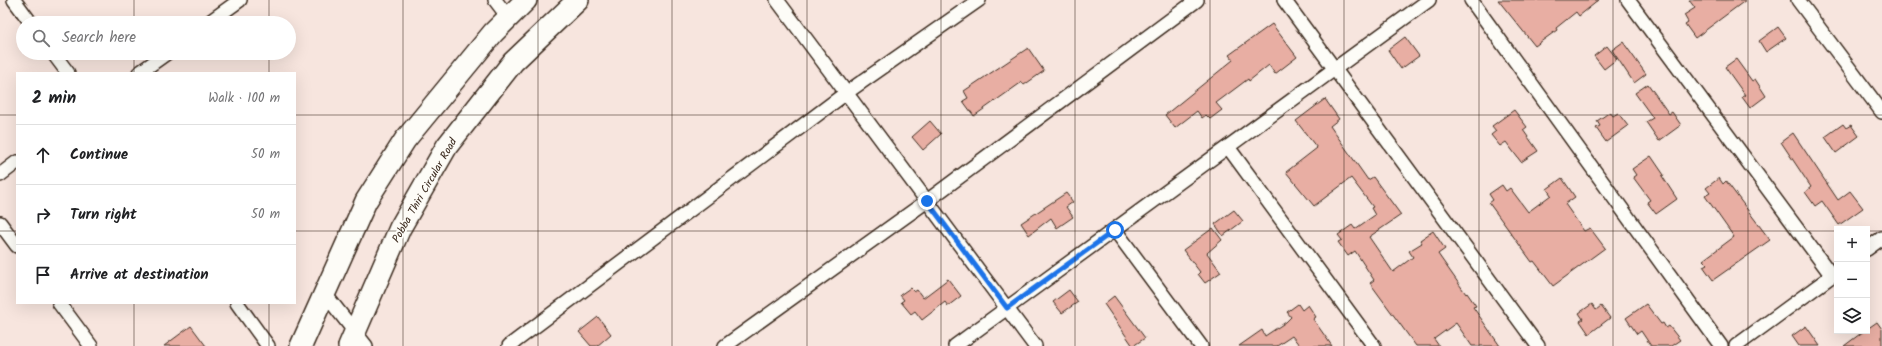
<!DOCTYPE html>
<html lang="en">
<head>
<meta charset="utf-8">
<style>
	:root { --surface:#fff; --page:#f2f2f2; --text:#202124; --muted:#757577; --line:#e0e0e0 }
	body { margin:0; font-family:Kalam,sans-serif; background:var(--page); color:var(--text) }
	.controls { position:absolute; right:12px; bottom:12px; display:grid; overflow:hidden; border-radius:0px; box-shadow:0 4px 16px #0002 }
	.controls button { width:36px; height:36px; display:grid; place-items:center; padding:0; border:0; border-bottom:1px solid var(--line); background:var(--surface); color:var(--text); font:20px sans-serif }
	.stop { position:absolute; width:12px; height:12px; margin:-9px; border:3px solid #1a73e8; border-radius:50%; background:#fff }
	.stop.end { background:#1a73e8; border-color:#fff; box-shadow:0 1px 4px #0008 }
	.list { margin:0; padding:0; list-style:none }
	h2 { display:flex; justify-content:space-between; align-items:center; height:52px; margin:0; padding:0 16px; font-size:17px }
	h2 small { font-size:13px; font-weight:400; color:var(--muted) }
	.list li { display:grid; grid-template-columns:26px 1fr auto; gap:12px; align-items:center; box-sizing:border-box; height:60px; padding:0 16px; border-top:1px solid var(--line) }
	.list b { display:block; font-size:15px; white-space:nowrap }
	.list em { font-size:13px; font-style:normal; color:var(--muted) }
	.icon { flex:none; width:22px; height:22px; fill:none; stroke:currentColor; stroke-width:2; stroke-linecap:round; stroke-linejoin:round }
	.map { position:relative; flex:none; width:1882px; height:346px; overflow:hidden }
	.search { position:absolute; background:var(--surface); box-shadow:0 4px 16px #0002; left:16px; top:16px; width:280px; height:44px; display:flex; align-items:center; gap:10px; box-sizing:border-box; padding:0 14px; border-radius:22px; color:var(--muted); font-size:15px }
	.panel { position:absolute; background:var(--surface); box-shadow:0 4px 16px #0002; left:16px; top:72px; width:280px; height:232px; border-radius:0px }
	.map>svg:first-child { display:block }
	.building { fill:#e8aea3; stroke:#3b2a1e }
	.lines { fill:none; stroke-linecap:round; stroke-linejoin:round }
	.minor-casing { stroke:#3b2a1e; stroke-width:16 }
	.primary-casing { stroke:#3b2a1e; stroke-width:24 }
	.minor { stroke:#fdfcf7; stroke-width:13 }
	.primary { stroke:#fdfcf7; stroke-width:21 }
	.route { stroke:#1a73e8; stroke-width:5 }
	.grid { fill:none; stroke:#3b2a1e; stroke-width:1; stroke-opacity:0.55 }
	.labels { text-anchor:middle; stroke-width:4; stroke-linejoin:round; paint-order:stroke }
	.street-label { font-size:11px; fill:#3b2a1e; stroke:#fdfcf7 }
</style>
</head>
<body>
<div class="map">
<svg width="1882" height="346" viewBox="0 0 1882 346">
	<rect width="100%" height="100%" fill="#f7e5de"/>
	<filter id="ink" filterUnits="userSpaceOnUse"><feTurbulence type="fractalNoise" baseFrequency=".025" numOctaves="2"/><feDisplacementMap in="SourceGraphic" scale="8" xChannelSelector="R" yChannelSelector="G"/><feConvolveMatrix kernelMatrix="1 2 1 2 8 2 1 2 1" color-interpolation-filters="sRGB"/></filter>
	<g filter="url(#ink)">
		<g class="building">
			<polygon points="1498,0 1599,0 1579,16 1576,12 1556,28 1557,30 1535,46"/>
			<polygon points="1689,0 1746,0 1695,38 1685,24 1688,22 1684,15 1695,8"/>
			<polygon points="1272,24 1297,57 1275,74 1269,65 1249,81 1248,79 1216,103 1222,110 1210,119 1206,115 1202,118 1197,111 1175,128 1165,115 1233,60 1229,55"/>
			<polygon points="1778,27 1786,38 1766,52 1759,41"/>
			<polygon points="1405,37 1419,56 1401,69 1388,50"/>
			<polygon points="1623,42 1646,74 1634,83 1612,50"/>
			<polygon points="1607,46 1617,59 1604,69 1594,56"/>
			<polygon points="1028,48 1044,71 1024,85 1022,82 974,116 963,101 968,98 964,91"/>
			<polygon points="1736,59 1752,81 1755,79 1766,96 1750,108 1742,97 1745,95 1725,67"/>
			<polygon points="1648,84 1669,114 1672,112 1681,125 1659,141 1646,122 1653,118 1635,93"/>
			<polygon points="1325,99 1339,119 1330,126 1368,180 1373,177 1401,215 1369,237 1393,272 1413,257 1409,251 1422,243 1420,240 1433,231 1445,249 1438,254 1466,294 1467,293 1476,306 1473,307 1500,346 1472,346 1456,323 1434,339 1439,346 1416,346 1370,283 1374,280 1355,251 1348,256 1338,242 1342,240 1338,235 1352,225 1355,229 1375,215 1371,208 1373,207 1351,178 1314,206 1286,172 1317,148 1296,121"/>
			<polygon points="1514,110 1527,127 1523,130 1538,151 1521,162 1506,142 1500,146 1491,135 1496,131 1492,126"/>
			<polygon points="1610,112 1613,116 1618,113 1628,126 1606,142 1596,128 1600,126 1597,121"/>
			<polygon points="930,121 941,134 923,150 912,137"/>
			<polygon points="1843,124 1846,128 1851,125 1859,136 1836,153 1825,137"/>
			<polygon points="1793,133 1838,200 1850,191 1863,208 1839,225 1822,201 1815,206 1805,192 1811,187 1781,142"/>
			<polygon points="1651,156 1664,175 1662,176 1677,199 1656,214 1647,202 1650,200 1633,177 1636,175 1632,169"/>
			<polygon points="1562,178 1575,197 1565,204 1584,231 1590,228 1605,248 1553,286 1534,261 1532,262 1489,203 1493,200 1489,194 1502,185 1506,191 1510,188 1528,212 1551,195 1547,189"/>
			<polygon points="1719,178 1723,184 1726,181 1770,240 1713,280 1703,266 1707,264 1703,260 1734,237 1705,196 1710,193 1706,188"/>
			<polygon points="1066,193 1073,202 1066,207 1073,217 1057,228 1051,218 1029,235 1021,223"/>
			<polygon points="1234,210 1243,221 1223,236 1215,224"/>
			<polygon points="1213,228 1222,240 1207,253 1221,272 1205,283 1198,274 1200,272 1183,250"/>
			<polygon points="948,279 961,296 948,306 945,302 922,320 915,311 911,314 901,302 904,300 900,295 910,288 914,292 917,290 923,298"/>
			<polygon points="1069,290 1078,302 1062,313 1053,302"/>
			<polygon points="1114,296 1145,338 1133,346 1104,304"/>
			<polygon points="1298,304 1302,310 1308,305 1316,317 1313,319 1332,346 1300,346 1292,336 1277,346 1239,346 1262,330 1265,336 1286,322 1291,317 1287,312"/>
			<polygon points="1592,304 1596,310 1601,306 1610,318 1589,334 1580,321 1583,319 1579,313"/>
			<polygon points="1646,304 1661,324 1663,323 1666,328 1669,326 1680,340 1671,346 1651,346 1641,331 1637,334 1626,318"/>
			<polygon points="598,317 611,334 597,346 591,346 579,332"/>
			<polygon points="1877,322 1882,329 1882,346 1844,346 1864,331 1867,331 1867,329"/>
			<polygon points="191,326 206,346 164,346"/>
			<polygon points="1806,326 1820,346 1799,346 1792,336"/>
		</g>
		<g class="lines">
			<defs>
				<g id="minor">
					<polyline points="14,0 31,23"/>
					<polyline points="495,0 508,17"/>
					<polyline points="777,0 1035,346"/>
					<polyline points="1284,0 1538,346"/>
					<polyline points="1471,0 1721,346"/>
					<polyline points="1628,0 1832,276"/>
					<polyline points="1798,0 1882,112"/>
					<polyline points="208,23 240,0"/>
					<polyline points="53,53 68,73"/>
					<polyline points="139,73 167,53"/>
					<polyline points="1228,147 1374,346"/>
					<polyline points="0,175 17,162"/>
					<polyline points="0,223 17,246"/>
					<polyline points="1115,230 1201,346"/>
					<polyline points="1867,249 1882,238"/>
					<polyline points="325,294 366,346"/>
					<polyline points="59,303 91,346"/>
					<polyline points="237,303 268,346"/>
					<polyline points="509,346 846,93 979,0"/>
					<polyline points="725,346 927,201 1197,0"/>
					<polyline points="955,346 1429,0"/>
					<polyline points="1736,346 1837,272"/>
				</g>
				<g id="primary">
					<polyline points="301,346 366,201 405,140 493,33 526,0"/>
					<polyline points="349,346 400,228 447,146 513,62 578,0"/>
				</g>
			</defs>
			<use href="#minor" class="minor-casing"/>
			<use href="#primary" class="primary-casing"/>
			<use href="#minor" class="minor"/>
			<use href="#primary" class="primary"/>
		</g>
	</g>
	<g class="lines" filter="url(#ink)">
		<polyline class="route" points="927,201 1007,308 1115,230"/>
	</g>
	<path class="grid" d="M134,0V23M269,0V23M403,0V346M538,0V346M672,0V346M807,0V346M941,0V346M1075,0V346M1210,0V346M1344,0V346M1479,0V346M1613,0V346M1748,0V346M134,53V73M269,53V73M0,115H17M295,115H1882M0,231H17M295,231H1837M1867,231H1882M134,303V346M269,303V346"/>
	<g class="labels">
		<g class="street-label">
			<text transform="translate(424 190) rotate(-60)" y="4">Pobba Thiri Circular Road</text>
		</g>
	</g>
</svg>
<div class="controls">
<button>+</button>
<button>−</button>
<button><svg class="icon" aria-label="layers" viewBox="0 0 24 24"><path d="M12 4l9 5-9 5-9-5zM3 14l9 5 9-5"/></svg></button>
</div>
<div class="stop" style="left:1115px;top:230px"></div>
<div class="stop end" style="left:927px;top:201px"></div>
<div class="search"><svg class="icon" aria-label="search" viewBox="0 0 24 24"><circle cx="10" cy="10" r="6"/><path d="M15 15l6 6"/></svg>Search here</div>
<section class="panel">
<h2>2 min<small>Walk · 100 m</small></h2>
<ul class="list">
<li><svg class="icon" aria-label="ahead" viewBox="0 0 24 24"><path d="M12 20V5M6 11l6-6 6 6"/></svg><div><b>Continue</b></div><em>50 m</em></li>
<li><svg class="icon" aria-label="right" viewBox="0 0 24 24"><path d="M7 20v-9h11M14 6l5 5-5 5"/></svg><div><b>Turn right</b></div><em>50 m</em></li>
<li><svg class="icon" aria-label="arrive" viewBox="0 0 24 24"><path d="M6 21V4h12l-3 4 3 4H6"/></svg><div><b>Arrive at destination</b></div></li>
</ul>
</section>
</div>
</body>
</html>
